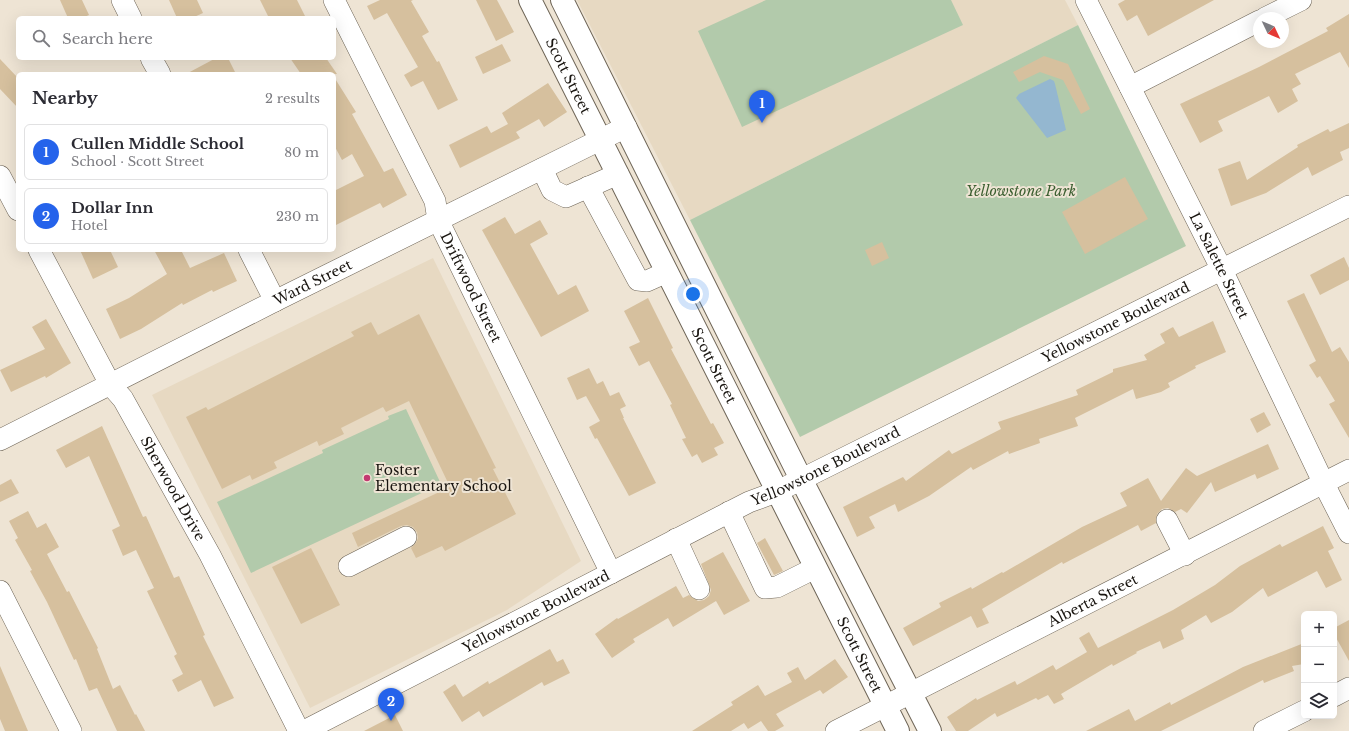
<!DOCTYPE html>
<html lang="en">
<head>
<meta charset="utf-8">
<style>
	:root { --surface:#fff; --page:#f2f2f3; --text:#2b2b33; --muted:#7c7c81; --line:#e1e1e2; --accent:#2563eb }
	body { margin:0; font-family:"Libre Baskerville",serif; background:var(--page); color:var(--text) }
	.controls { position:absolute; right:12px; bottom:12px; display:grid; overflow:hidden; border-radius:6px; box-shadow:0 4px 16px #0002 }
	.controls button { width:36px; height:36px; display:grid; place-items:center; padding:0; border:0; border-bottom:1px solid var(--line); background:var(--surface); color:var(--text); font:20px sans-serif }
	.compass { position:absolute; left:1253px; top:12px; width:36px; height:36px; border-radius:50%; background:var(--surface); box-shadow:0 4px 16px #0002; rotate:134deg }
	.you { position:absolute; left:693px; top:294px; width:14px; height:14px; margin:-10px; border:3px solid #fff; border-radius:50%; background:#1a73e8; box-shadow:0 0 0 6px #1a73e833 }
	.badge { display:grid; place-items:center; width:26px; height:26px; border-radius:50%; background:var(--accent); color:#fff; font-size:13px; font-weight:700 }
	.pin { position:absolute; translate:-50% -33px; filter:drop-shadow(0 1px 2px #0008) }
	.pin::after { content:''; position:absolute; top:21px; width:14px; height:12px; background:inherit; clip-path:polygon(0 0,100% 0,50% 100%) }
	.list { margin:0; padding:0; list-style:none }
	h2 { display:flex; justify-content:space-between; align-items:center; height:52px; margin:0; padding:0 16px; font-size:17px }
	h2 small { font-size:13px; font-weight:400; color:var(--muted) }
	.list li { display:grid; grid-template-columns:26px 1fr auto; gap:12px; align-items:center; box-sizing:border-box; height:56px; margin:0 8px 8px; padding:0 8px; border:1px solid var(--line); border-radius:6px }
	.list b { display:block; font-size:15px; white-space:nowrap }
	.list p { margin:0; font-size:13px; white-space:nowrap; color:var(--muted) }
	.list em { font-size:13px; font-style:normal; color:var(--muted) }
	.icon { flex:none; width:22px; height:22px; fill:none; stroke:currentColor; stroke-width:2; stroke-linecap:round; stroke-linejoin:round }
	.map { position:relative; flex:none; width:1349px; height:731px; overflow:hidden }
	.search { position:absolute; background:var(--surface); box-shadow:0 4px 16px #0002; left:16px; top:16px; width:320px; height:44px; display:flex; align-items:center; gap:10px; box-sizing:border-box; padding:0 14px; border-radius:6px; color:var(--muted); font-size:15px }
	.panel { position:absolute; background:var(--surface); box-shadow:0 4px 16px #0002; left:16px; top:72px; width:320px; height:180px; border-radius:6px }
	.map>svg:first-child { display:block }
	.built { fill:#e7d9c2 }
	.green { fill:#b2caab }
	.water { fill:#94b7d0 }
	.building { fill:#d6c09e }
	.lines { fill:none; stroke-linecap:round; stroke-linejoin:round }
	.minor-casing { stroke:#6e6557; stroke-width:22 }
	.major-casing { stroke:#6e6557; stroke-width:24 }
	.minor { stroke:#fff; stroke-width:21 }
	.major { stroke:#fff; stroke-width:22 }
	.poi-dot { fill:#c33971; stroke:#eee4d4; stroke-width:1.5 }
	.labels { text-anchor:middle; stroke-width:4; stroke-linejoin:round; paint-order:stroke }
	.street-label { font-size:14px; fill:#191510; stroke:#eee4d4 }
	.park-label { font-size:14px; font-style:italic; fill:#3c5f31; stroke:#eee4d4 }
	.poi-label { font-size:14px; fill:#191510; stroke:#eee4d4; text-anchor:start }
</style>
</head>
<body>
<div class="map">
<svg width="1349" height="731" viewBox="0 0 1349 731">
	<rect width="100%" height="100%" fill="#eee4d4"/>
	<g class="built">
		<polygon points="577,0 1065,0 1078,25 690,220"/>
		<polygon points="433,258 581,561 507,610 310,708 152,395"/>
	</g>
	<g class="green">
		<polygon points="766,0 951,0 963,25 742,127 698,31"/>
		<polygon points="1078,25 1186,246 800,437 690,220"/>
		<polygon points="406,409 441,484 251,573 217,502 323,453 322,450 389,419 388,416"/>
	</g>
	<polygon class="water" points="1050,79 1054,81 1055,84 1066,130 1047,138 1016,98 1019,94"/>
	<g class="building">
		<polygon points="60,0 82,0 89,15 82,18 68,18"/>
		<polygon points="169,0 197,0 203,13 192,18 177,18"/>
		<polygon points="260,0 297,0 306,18 269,18"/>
		<polygon points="380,0 413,0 411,1 429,32 422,36 437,62 439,61 458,100 438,110 423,81 411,87 404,75 418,67 387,13 374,20 367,6"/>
		<polygon points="476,0 497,0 514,32 496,41"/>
		<polygon points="1125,0 1214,0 1148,36 1137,15 1127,21 1118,4"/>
		<polygon points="1349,14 1349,68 1340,52 1295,74 1301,84 1292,89 1298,101 1278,113 1269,96 1218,121 1223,131 1200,143 1180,104 1259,67 1328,31 1326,28"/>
		<polygon points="502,44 511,61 483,74 475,57"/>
		<polygon points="1044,56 1068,64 1090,109 1081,114 1063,80 1040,72 1019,82 1013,72"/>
		<polygon points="216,58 228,58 236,74 186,74"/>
		<polygon points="290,58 326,58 337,74 301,74"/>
		<polygon points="0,59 18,78 18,108 0,89"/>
		<polygon points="334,77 356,112 352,114 384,172 393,168 407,195 383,208 380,203 334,226 334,191 364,176 352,154 342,160 334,145"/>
		<polygon points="548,83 567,112 544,127 539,119 516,132 520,138 460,168 449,145 487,126 491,133 508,124 502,113"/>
		<polygon points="1349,123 1349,148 1340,152 1343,160 1312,176 1308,167 1266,193 1231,206 1218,169 1240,161 1247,180 1298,147 1297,145 1328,129 1330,132"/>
		<polygon points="1125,177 1148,219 1085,254 1062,212"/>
		<polygon points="505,217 515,234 540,220 548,234 530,244 558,295 576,285 589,311 541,337 482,230"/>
		<polygon points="882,242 889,258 872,266 865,250"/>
		<polygon points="80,250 110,250 118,267 93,279"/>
		<polygon points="154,250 181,250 190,268 224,253 237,281 213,292 212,290 183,305 182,303 141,329 120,339 106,309 129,298 167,274"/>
		<polygon points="1344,257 1349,268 1349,280 1320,295 1310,275"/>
		<polygon points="1304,293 1332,352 1340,347 1349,362 1349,438 1329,404 1335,401 1320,376 1317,378 1309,365 1316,361 1287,301"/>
		<polygon points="648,298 673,348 671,349 711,424 713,423 724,443 714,448 718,455 702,463 697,454 692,457 682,439 686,438 670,405 672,404 649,361 639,366 629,347 640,342 624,311"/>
		<polygon points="419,314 496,468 493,469 516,514 445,551 442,546 416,558 411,548 416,543 418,538 417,532 413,527 407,525 401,526 358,547 352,533 450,487 409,401 386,412 383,407 341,428 344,434 319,446 317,441 274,462 277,468 252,480 250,475 222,489 186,417 206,407 208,410 354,336 351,332 371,322 378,335"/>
		<polygon points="46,319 71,363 46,378 45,376 11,392 0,370 45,349 32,327"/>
		<polygon points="1213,321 1226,352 1195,366 1196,368 1168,383 1170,387 1161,392 1136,399 1133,389 1075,418 1078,426 1039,439 1040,443 1009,454 1008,451 973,470 971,467 929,496 898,512 895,504 869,517 875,528 857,537 843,507 903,477 906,481 949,450 952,454 1001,429 998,422 1078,395 1076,390 1113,372 1113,369 1147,360 1144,355 1165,343 1160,334 1173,327 1179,337"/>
		<polygon points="589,368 597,384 603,381 610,396 619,392 626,406 620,409 624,418 623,418 656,483 629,496 597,438 595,439 589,427 600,421 586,396 577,400 567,378"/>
		<polygon points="1264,412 1271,425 1257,433 1250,419"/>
		<polygon points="102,426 143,517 146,516 174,578 179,576 205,635 203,636 234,698 214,707 201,680 178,692 172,680 183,674 174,656 177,654 147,591 154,588 136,550 123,556 112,530 120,526 89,456 66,468 56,450"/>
		<polygon points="1268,444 1279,469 1257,479 1255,474 1215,492 1211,482 1187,513 1181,509 1175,512 1168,508 1162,509 1157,514 1156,523 1141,531 1138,525 1063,564 1062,562 982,609 989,623 977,628 971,616 913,646 903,628 941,607 939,603 971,587 972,589 1002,572 1003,573 1082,527 1127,506 1120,493 1148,478 1161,501 1186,468 1197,476"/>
		<polygon points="11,479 19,493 0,502 0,485"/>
		<polygon points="28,511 37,528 46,523 59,547 47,554 67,592 69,591 98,648 97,649 113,689 120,685 135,715 136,714 145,731 117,731 97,688 89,691 76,659 74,660 47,602 30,571 32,570 15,540 18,538 9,521"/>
		<polygon points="1323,526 1334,548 1328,551 1342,580 1326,588 1317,571 1268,597 1263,588 1232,612 1211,623 1206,615 1181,630 1184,639 1163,649 1160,641 1136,652 1137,653 1113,666 1112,664 1061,694 1064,699 1054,704 1048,695 1038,700 1036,698 997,717 995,713 968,731 956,731 947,717 976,698 977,700 1015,681 1017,685 1053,665 1056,670 1087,652 1079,638 1089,632 1098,648 1173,610 1215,585 1240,566 1280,544 1282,547"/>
		<polygon points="765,538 783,571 774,575 757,543"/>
		<polygon points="311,548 340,605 301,624 272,567"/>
		<polygon points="723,552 750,601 724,615 716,601 673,627 668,618 633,639 635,642 612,658 595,634 617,618 618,619 676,586 683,598 689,595 698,601 704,600 709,596 711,590 701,564"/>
		<polygon points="1349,620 1349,661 1334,634 1334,628"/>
		<polygon points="1304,643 1304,664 1292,666 1294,671 1264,683 1263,680 1161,731 1086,731 1129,709 1135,721 1170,702 1171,705 1243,667"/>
		<polygon points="550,649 557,662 563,659 570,673 544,686 542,682 483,717 479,711 462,722 443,692 455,684 463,697 488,681 489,684"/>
		<polygon points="835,659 848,677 823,694 820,690 776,714 784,726 775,731 768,731 761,721 748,729 744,723 731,731 692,731 733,705 731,702 758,685 765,696 792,682 787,673 798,667 805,680"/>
		<polygon points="0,666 28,731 5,731 0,719"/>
		<polygon points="395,715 403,731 364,731"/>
	</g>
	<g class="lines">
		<defs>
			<g id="minor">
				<polyline points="122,0 131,18"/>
				<path id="s1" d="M334,0L435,201L438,220L611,573"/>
				<path id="s2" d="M1086,0L1222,270L1324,484L1349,533"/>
				<polyline points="1265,18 1301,0"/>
				<polyline points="151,58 160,74"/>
				<polyline points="1130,87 1259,21"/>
				<polyline points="542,169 552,190 566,197 618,174"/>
				<polyline points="0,176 18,210"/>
				<polyline points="588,187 638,280 647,281 667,272"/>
				<path id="s3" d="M39,250L110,384L123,399L210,555L299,731"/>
				<polyline points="249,250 275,301"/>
				<path id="s4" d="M0,440L275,301L626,127"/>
				<polyline points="729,512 765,588 777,587 815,568"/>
				<polyline points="1167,520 1185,555"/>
				<polyline points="676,539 699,589"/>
				<polyline points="349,566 406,537"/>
				<polyline points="0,591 71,731"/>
				<polyline points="1334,696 1349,688"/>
				<path id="s5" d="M304,731L749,502L776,492L1349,206"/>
				<path id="s6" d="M836,731L1349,470"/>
				<polyline points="1264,731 1304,711"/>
			</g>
			<g id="major">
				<path id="s7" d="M530,0L898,731"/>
				<polyline points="562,0 801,479 930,731"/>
			</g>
		</defs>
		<use href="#minor" class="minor-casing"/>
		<use href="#major" class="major-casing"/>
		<use href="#minor" class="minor"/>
		<use href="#major" class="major"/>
	</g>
	<circle class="poi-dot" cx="367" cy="478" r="4"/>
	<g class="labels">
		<g class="street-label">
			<text dy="5" stroke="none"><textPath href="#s7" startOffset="85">Scott Street</textPath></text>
			<text dy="5" stroke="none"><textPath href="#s2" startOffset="297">La Salette Street</textPath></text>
			<text dy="5" stroke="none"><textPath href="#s4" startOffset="350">Ward Street</textPath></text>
			<text dy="5" stroke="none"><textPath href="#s1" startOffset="319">Driftwood Street</textPath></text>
			<text dy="5" stroke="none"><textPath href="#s5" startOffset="909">Yellowstone Boulevard</textPath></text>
			<text dy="5" stroke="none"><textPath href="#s7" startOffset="409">Scott Street</textPath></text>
			<text dy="5" stroke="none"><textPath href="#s5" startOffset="585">Yellowstone Boulevard</textPath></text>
			<text dy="5" stroke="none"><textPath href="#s3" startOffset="274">Sherwood Drive</textPath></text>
			<text dy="5" stroke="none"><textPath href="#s6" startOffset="288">Alberta Street</textPath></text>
			<text dy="5" stroke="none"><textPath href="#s5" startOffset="261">Yellowstone Boulevard</textPath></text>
			<text dy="5" stroke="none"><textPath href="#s7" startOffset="733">Scott Street</textPath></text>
		</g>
		<g class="park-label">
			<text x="1021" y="196">Yellowstone Park</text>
		</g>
		<g class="poi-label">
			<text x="375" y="475">Foster<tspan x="375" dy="16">Elementary School</tspan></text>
		</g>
	</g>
</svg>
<div class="controls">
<button>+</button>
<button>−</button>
<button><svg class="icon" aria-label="layers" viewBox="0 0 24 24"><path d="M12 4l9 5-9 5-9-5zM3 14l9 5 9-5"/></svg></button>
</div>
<svg class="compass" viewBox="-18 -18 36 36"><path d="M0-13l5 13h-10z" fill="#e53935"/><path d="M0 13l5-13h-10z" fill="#7c7c81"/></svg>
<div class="you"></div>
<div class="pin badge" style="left:762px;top:123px">1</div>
<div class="pin badge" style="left:391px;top:721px">2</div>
<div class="search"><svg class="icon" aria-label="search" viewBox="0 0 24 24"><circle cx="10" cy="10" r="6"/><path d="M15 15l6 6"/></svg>Search here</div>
<section class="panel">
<h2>Nearby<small>2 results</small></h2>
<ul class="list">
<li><span class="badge">1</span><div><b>Cullen Middle School</b><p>School · Scott Street</p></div><em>80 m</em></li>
<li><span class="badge">2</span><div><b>Dollar Inn</b><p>Hotel</p></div><em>230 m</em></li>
</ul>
</section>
</div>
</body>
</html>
